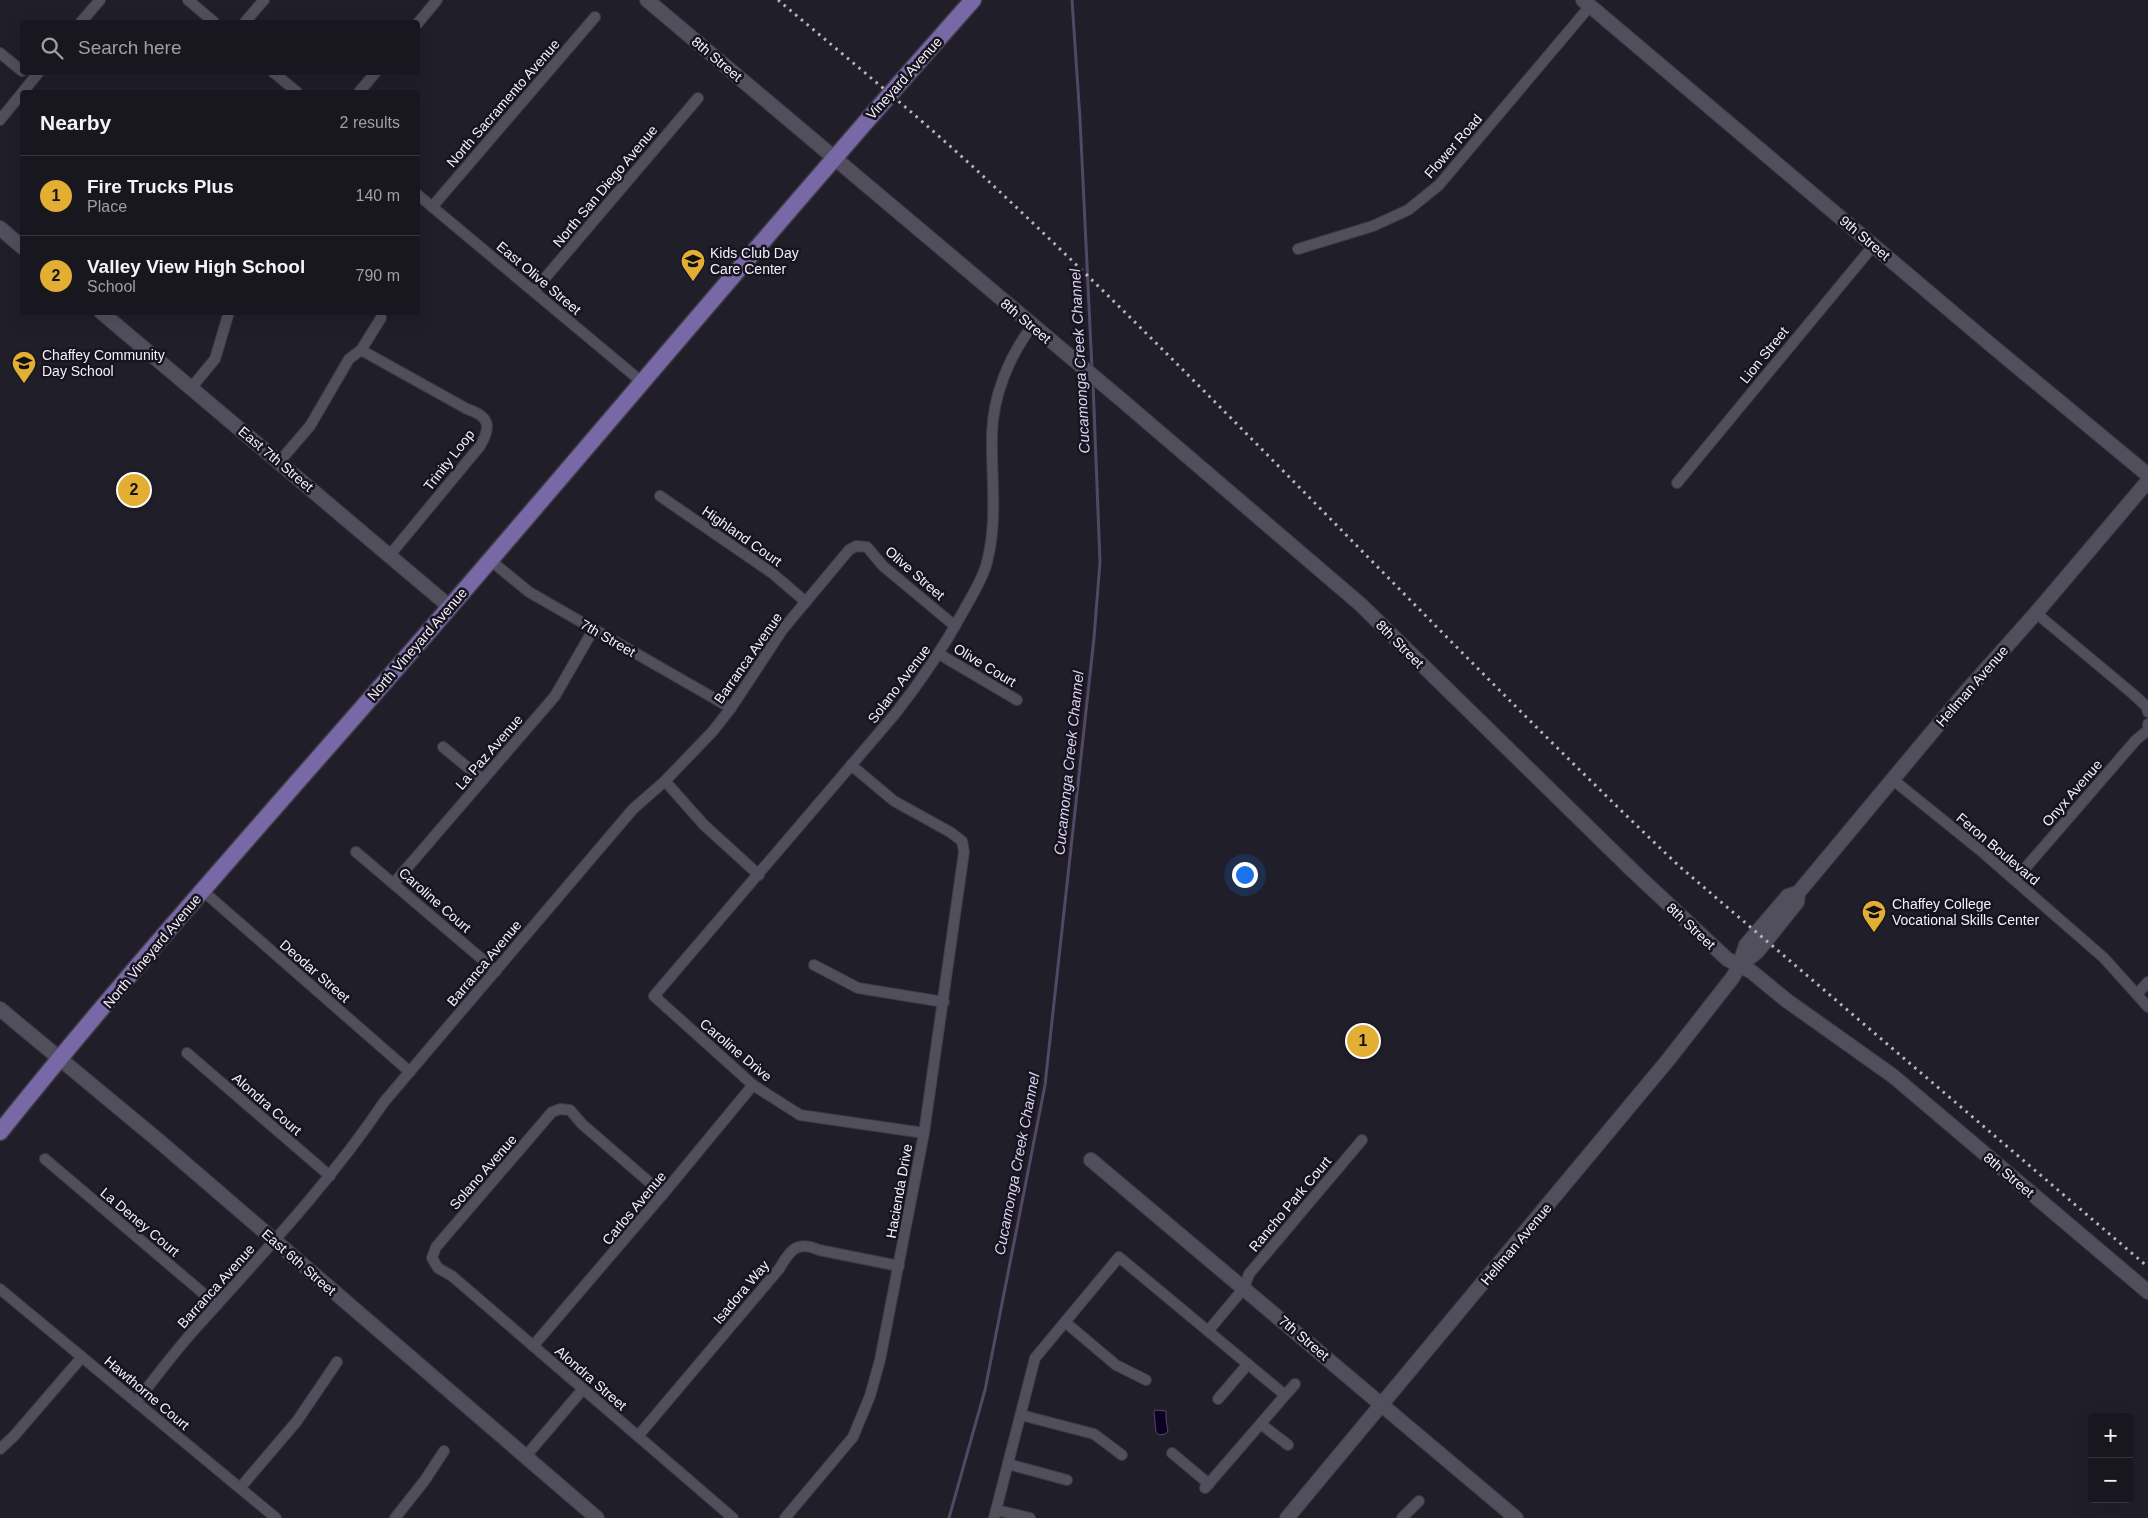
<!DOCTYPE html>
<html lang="en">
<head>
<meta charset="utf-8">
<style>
	:root { --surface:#18161f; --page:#211f28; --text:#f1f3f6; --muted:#9f9fa4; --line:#36353d; --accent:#e3ae34 }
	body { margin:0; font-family:Helvetica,sans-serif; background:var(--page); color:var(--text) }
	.controls { position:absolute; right:15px; bottom:15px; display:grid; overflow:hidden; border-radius:5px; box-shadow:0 5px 20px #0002 }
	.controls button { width:45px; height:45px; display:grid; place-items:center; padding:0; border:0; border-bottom:1px solid var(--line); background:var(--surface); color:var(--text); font:25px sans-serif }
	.you { position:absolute; left:1244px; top:874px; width:18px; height:18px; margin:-12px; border:4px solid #fff; border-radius:50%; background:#1a73e8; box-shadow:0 0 0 8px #1a73e833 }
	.badge { display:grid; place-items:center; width:32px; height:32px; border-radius:50%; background:var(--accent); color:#111; font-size:16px; font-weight:700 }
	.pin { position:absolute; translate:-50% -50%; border:2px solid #fff; box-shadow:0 1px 5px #0006 }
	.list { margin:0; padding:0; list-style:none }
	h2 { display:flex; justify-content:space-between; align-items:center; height:65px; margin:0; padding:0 20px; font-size:21px }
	h2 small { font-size:16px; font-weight:400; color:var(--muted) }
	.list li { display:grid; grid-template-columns:32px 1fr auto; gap:15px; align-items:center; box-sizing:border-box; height:80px; padding:0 20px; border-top:1px solid var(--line) }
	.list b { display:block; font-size:19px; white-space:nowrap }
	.list p { margin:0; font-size:16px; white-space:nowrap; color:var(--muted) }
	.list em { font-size:16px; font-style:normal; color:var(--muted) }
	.icon { flex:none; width:28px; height:28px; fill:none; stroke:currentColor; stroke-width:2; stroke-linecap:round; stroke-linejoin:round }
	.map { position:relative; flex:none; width:2148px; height:1518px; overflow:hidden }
	.search { position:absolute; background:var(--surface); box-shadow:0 5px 20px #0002; left:20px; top:20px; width:400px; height:55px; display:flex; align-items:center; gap:12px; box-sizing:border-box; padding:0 18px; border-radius:5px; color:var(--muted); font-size:19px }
	.panel { position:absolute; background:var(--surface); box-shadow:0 5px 20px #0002; left:20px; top:90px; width:400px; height:225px; border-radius:5px }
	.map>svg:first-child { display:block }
	.water { fill:#0d0024; stroke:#524864 }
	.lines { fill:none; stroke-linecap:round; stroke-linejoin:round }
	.stream { stroke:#524864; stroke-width:3 }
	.street-casing { stroke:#3d3b44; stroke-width:12 }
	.secondary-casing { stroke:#3d3b44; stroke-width:16 }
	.primary-casing { stroke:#3d3b44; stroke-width:19 }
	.street { stroke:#524f5d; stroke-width:10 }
	.secondary { stroke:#524f5d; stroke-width:14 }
	.primary { stroke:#7868a6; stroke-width:16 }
	.rail { stroke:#b6b5be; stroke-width:3; stroke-dasharray:2.5 5; stroke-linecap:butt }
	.labels { text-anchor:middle; stroke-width:5; stroke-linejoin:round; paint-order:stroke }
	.street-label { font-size:14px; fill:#f2f1f9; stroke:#17141f }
	.poi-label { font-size:14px; fill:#f2f1f9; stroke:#17141f; text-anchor:start }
	.water-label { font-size:15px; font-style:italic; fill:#d9d3f2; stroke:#17141f }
</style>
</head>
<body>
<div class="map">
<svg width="2148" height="1518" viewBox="0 0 2148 1518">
	<rect width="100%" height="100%" fill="#201e29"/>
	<polygon class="water" points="1155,1410 1166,1411 1166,1420 1168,1431 1165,1434 1159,1435 1156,1432 1154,1412"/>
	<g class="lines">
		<g class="stream">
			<polyline points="1072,0 1080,119 1092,369"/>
			<polyline points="949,1518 985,1390 1045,1085 1094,638 1100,562 1093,383"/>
		</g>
		<defs>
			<g id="street">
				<polyline points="188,0 214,22"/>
				<polyline points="81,22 100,0"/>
				<polyline points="245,22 264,0"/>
				<polyline points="418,23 437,0"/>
				<polyline points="0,53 22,71"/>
				<polyline points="273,72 297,92"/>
				<polyline points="359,92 376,72"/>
				<polyline points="0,120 39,72"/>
				<polyline points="418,195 642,382"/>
				<polyline points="432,207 595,17"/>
				<polyline points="1298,249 1373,226 1408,210 1439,185 1590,6"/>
				<polyline points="534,291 698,98"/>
				<path d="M361,350L467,409C489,416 492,426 480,446L389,556"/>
				<polyline points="191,388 215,359 229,312"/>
				<polyline points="279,462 310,426 349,359 361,350 381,318"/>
				<polyline points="1677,483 1873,246"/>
				<polyline points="660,496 772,573 806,602"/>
				<polyline points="490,560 529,592 731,708"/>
				<polyline points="2036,613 2133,694 2146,706 2148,712"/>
				<polyline points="939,654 1017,700"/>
				<polyline points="443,747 483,780"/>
				<polyline points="1892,779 1980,850 2104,958 2148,1007"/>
				<polyline points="665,781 704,825 759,875"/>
				<polyline points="356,852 496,971"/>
				<polyline points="2015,880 2136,740 2148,730 2148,724"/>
				<polyline points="394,883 555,696 593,630"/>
				<polyline points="203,891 410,1072"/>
				<polyline points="814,965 858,988 944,1002"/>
				<polyline points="2137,994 2148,982"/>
				<polyline points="187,1053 330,1176"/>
				<path d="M924,1133L800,1115L753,1085L654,996L895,714C921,681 944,647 964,610C972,595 983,579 987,562C998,520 991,477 992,434C993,395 1009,357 1032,326"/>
				<polyline points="45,1159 217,1305"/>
				<polyline points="663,1194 582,1124 570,1110 560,1109 552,1112 436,1247 432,1258 438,1268 452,1276 733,1518"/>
				<polyline points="0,1289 276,1518"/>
				<polyline points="1065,1322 1116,1365 1146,1380"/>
				<polyline points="1208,1331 1244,1288 1249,1274 1362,1140"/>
				<polyline points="533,1346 663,1194 753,1085"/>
				<polyline points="1218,1399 1248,1364"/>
				<path d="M136,1402C156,1377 175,1351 196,1328C262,1254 328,1185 384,1102L633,809L665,781L713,731L731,708L783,629L849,550L856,546L867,547L883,566L955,626"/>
				<polyline points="1021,1415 1094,1434 1122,1455"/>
				<polyline points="1261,1424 1288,1445"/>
				<path d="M638,1436L779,1269C790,1250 797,1240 819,1250L899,1266"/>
				<polyline points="0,1449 14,1436 82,1357"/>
				<polyline points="1172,1453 1209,1484"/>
				<polyline points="525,1457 583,1389"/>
				<polyline points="1008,1464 1067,1480"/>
				<polyline points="240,1488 297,1421 337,1362"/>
				<polyline points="1205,1488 1295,1384"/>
				<polyline points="996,1510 1030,1518"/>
				<polyline points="395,1518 425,1480 444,1451"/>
				<polyline points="785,1518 853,1437 870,1396 880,1360 924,1133 964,852 962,841 950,832 894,801 851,765"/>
				<polyline points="994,1518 1035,1358 1119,1257 1285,1395"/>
				<polyline points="1402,1518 1419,1501"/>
			</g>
			<g id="secondary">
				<polyline points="647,0 1124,402 1360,604 1634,872 1727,959 1752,972 1786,1000 1893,1076 2148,1292"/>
				<polyline points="1583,0 1991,345 2148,475"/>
				<polyline points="0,228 22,247"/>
				<polyline points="101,312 450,607"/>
				<polyline points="1739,966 1757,952 1797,902 1798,893 1963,695 2036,613 2148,481"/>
				<polyline points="0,1009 159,1141 597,1518"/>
				<polyline points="1091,1160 1516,1518"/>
				<polyline points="1287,1518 1668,1060 1733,977 1739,966 1746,945 1788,896 1798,893"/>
			</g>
			<path id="primary" d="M0,1132C143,953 299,782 449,608C624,405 795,200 973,0"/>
		</defs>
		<use href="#street" class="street-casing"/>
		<use href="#secondary" class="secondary-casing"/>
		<use href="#primary" class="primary-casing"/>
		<use href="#street" class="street"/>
		<use href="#secondary" class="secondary"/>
		<use href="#primary" class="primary"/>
		<path class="rail" d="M778,0C847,58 917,115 983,176C1222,399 1442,641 1679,866L2148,1267"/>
	</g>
	<defs>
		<symbol id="school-pin" viewBox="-11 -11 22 30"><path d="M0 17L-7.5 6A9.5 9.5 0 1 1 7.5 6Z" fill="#e3ae34" stroke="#17141f"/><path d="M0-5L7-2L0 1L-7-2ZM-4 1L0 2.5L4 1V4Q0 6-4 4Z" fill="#111"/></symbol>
	</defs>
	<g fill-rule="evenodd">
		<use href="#school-pin" x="679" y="247" width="28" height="38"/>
		<use href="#school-pin" x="10" y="349" width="28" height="38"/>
		<use href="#school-pin" x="1860" y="898" width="28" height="38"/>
	</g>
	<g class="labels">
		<g class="street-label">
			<text transform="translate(717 59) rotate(40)" y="5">8th Street</text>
			<text transform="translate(904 78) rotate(-48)" y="5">Vineyard Avenue</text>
			<text transform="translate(503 103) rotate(-49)" y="5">North Sacramento Avenue</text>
			<text transform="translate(1453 146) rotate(-49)" y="5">Flower Road</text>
			<text transform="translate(605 186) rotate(-50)" y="5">North San Diego Avenue</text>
			<text transform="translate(1865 238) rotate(40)" y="5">9th Street</text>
			<text transform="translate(539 278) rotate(40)" y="5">East Olive Street</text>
			<text transform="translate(1026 321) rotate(40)" y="5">8th Street</text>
			<text transform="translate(1764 355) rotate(-51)" y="5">Lion Street</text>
			<text transform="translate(276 459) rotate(40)" y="5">East 7th Street</text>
			<text transform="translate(449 460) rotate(-52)" y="5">Trinity Loop</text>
			<text transform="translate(742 536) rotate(35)" y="5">Highland Court</text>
			<text transform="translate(915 573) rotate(41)" y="5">Olive Street</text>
			<text transform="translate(608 638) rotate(30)" y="5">7th Street</text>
			<text transform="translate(417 644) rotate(-49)" y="5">North Vineyard Avenue</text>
			<text transform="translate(1400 644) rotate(45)" y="5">8th Street</text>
			<text transform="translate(748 658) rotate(-55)" y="5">Barranca Avenue</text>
			<text transform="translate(985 665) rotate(31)" y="5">Olive Court</text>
			<text transform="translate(899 684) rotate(-53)" y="5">Solano Avenue</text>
			<text transform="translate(1972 686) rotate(-49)" y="5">Hellman Avenue</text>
			<text transform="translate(489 752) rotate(-49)" y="5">La Paz Avenue</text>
			<text transform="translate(2072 793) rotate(-49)" y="5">Onyx Avenue</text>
			<text transform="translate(1998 849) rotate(40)" y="5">Feron Boulevard</text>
			<text transform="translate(435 900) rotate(41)" y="5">Caroline Court</text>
			<text transform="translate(1691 926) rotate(43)" y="5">8th Street</text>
			<text transform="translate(152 951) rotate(-50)" y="5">North Vineyard Avenue</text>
			<text transform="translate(484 963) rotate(-50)" y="5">Barranca Avenue</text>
			<text transform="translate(315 971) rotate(41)" y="5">Deodar Street</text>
			<text transform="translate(736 1050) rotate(40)" y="5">Caroline Drive</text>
			<text transform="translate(267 1104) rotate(41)" y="5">Alondra Court</text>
			<text transform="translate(483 1172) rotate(-49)" y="5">Solano Avenue</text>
			<text transform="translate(2009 1175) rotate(40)" y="5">8th Street</text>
			<text transform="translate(899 1191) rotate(-80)" y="5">Hacienda Drive</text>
			<text transform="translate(1290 1204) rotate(-50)" y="5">Rancho Park Court</text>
			<text transform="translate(634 1208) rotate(-50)" y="5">Carlos Avenue</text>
			<text transform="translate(140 1222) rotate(40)" y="5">La Deney Court</text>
			<text transform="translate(1516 1244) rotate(-50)" y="5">Hellman Avenue</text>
			<text transform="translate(299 1262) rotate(41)" y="5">East 6th Street</text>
			<text transform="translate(216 1286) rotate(-48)" y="5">Barranca Avenue</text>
			<text transform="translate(741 1292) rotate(-50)" y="5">Isadora Way</text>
			<text transform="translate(1304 1338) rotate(40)" y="5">7th Street</text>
			<text transform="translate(591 1378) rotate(41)" y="5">Alondra Street</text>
			<text transform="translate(147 1393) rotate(40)" y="5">Hawthorne Court</text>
		</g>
		<g class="poi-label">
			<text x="710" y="258">Kids Club Day<tspan x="710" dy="16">Care Center</tspan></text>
			<text x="42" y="360">Chaffey Community<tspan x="42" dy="16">Day School</tspan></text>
			<text x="1892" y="909">Chaffey College<tspan x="1892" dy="16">Vocational Skills Center</tspan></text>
		</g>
		<g class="water-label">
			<text transform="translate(1080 361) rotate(-93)" y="5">Cucamonga Creek Channel</text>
			<text transform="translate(1069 763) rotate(-84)" y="5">Cucamonga Creek Channel</text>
			<text transform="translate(1017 1164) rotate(-79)" y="5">Cucamonga Creek Channel</text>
		</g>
	</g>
</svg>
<div class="controls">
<button>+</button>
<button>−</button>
</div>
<div class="you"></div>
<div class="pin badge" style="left:1363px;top:1041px">1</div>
<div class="pin badge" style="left:134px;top:490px">2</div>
<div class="search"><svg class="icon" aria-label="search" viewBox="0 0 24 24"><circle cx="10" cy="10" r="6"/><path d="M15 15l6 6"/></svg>Search here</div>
<section class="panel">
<h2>Nearby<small>2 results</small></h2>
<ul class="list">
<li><span class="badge">1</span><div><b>Fire Trucks Plus</b><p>Place</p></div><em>140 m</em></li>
<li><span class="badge">2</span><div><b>Valley View High School</b><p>School</p></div><em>790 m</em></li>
</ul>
</section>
</div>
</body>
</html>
